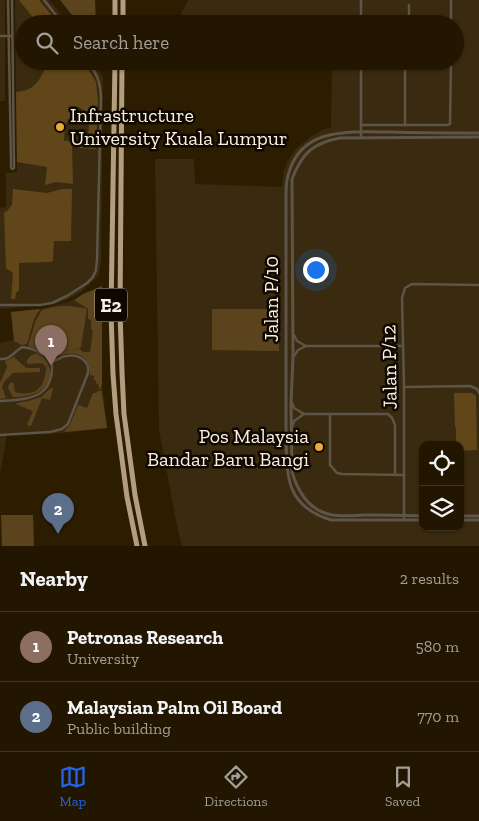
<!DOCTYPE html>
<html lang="en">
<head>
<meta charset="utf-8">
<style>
	:root { --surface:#221600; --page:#2a1f0a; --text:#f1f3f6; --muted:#a29f99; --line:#3f3522; --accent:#2563eb }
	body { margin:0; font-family:"Zilla Slab",serif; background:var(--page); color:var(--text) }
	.controls { position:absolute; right:15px; bottom:15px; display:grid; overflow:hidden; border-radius:10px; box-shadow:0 1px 4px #0004 }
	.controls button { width:45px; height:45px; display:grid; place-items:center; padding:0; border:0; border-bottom:1px solid var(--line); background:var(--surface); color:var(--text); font:25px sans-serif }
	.you { position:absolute; left:315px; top:269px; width:18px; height:18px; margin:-12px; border:4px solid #fff; border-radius:50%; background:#1a73e8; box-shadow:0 0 0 8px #1a73e833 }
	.badge { display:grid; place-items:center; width:32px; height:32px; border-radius:50%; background:var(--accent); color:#fff; font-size:16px; font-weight:700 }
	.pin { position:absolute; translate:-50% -41px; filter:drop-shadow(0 1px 2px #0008) }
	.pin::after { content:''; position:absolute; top:26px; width:18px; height:15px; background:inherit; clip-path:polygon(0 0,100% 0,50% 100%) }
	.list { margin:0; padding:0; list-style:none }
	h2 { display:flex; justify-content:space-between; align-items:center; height:65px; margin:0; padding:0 20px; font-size:21px }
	h2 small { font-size:16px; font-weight:400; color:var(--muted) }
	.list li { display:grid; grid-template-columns:32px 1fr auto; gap:15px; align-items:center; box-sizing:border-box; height:70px; padding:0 20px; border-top:1px solid var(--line) }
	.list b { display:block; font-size:19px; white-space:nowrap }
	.list p { margin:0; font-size:16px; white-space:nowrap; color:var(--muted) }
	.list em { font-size:16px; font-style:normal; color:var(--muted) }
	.icon { flex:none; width:28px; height:28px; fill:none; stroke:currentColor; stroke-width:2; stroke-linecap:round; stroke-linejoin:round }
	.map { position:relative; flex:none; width:479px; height:546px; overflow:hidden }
	.search { position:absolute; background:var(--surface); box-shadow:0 1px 4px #0004; left:15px; right:15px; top:15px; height:55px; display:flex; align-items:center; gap:12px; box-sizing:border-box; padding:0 18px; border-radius:28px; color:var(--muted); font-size:19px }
	.sheet { height:205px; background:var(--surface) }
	nav { display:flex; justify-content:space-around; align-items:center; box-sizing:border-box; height:70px; border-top:1px solid var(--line); background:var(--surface); font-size:14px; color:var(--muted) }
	nav a { display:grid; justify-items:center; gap:2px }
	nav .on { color:var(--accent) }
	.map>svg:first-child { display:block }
	.built { fill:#3a2a0f; fill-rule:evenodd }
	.green { fill:#5b441d }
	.forest { fill:#604619 }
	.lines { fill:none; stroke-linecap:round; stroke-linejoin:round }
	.minor { stroke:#5d5548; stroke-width:2.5 }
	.tertiary { stroke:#5d5548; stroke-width:3 }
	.motorway { stroke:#b29e7e; stroke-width:5 }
	.poi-dot { fill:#e8ab37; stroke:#0f0801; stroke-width:2 }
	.labels { text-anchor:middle; stroke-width:5; stroke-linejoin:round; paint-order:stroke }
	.shield { fill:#0f0801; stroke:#b5ab9e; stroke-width:1 }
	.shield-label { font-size:19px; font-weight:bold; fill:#fcf1e1 }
	.poi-label { font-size:20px; fill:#fcf1e1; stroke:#0f0801; text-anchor:start }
	.street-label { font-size:20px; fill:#fcf1e1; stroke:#0f0801 }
</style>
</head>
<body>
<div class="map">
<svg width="479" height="546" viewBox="0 0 479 546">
	<rect width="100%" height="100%" fill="#2d1d00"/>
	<g class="built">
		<rect x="0" y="0" width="5" height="101"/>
		<polygon points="15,0 49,0 69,24 24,24 24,61 93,61 103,78 101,261 99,275 81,292 68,299 54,304 0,309 0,208 6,207 6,173 17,172"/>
		<path d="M188,0H479V546H182L177,526L159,430L155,159H194L195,184L282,187L284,170L287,162L296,149L310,137L325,129L331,128L332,61H455V24H176ZM423,445H460V527H423Z"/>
		<polygon points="102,286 102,384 107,428 62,433 7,435 0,474 0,343 15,340 11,312 40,309 68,302"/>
	</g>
	<g class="green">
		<polygon points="60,0 95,0 96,24 79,24"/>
		<path d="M102,286V384L100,390L99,388L98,384L96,383V381L94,380V376L90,375C91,359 79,350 63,355C59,356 56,357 51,358L41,351L28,346L36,320L42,310C61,305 67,305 87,309L81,347L78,349L49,353L80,349L83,352H90L93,330L91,329V320L88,319V309L74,300L83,294Z"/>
		<polygon points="40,309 34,319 27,344 22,345 14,341 11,312"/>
		<polygon points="212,309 279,309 279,351 212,350"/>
		<path d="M36,353C40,355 44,357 46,360C54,370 50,385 40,391C33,396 22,397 13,397L8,388L9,384L13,382L15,392C20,394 34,394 38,389C44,385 46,373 46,367L42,363L28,364L26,362L30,356Z"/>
		<polygon points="14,357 26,368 40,368 40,372 13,373 4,382 2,387 6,398 0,399 0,383 7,367 5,361"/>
		<polygon points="51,388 53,388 50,400 42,398 31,426 27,425 33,411 16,404 17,403 28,401 41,397"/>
		<polygon points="98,391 101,391 102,394 107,428 65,432 65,430 70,425 78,405 87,408 93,393 96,393"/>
		<polygon points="1,515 33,515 34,546 2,546"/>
	</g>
	<g class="forest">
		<polygon points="19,0 39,0 59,24 38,24"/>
		<path d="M49,61H83L96,82L98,100L96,149L78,148L79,140H88C89,126 92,114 78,107L65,125L64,141H72L73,184L56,182L45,185L47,167L17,162L16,92C38,90 39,79 49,61Z"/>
		<polygon points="13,189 47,193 62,189 72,189 71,241 54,241 53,261 49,262 19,263 19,290 16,293 15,299 11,299 13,273 6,268 4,212 7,211 12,205"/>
		<polygon points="454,393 472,393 476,396 477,450 460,451 460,445 456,445 456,427 455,427"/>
	</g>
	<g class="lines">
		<g class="minor">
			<polyline points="8,0 11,159 11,167 12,169"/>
			<polyline points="12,0 14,164 14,168 12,169"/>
			<polyline points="44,0 63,24"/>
			<polyline points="409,5 409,24"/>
			<polyline points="361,24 361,0"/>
			<polyline points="451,24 451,0"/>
			<polyline points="0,36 12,36"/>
			<polyline points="361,64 451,65"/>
			<polyline points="405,64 405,125"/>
			<polyline points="361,125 447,125 450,124 451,61"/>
			<polyline points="361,137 361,61"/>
			<path d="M0,305H40L52,303L67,296L87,283L93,277L96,270L97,259L101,97C100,80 97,75 88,61"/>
			<polyline points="294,335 297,341 306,346"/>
			<polyline points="294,356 298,350 306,346 403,346"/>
			<path d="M0,359C10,360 14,352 22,347C33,348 44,354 52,362C54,399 29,399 0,401"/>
			<polyline points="404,387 470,386 477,389 479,393"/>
			<polyline points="292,403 294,408 304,414 388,414 392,418 395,425 395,475"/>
			<polyline points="330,415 330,465 337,473 342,474 404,475"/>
			<polyline points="292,427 294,421 304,414"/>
			<path d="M0,435L50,432L62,429L68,424L88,373C90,361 79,354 67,356C62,356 57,360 52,362"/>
			<polyline points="404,520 404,387 402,298 405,288 412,284 479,285"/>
		</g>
		<g class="tertiary">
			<path d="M423,516C404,515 386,515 368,515C357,515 343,517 332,515C310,511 298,492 292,472L291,403L293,357L292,179C302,153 313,143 340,138L479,137"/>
			<polyline points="460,516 479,516"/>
			<path d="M423,520H331C286,506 287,478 286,438V195C286,189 286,182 288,176C300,126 350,132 390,132C420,133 449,133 479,133"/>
			<polyline points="460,520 479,520"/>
		</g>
		<g class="motorway">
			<polyline points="115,0 115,24"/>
			<polyline points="123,24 123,0"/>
			<polyline points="115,61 111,312 113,374 116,414 127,497 137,546"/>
			<polyline points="122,61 120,312 122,372 124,414 135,495 145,546"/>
		</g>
	</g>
	<g class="poi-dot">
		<circle cx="60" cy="127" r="5"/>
		<circle cx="319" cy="447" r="5"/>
	</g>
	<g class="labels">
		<rect class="shield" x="95" y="288.5" width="32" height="33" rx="4"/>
		<g class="shield-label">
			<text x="111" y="312">E2</text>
		</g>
		<g class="poi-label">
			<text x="70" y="122">Infrastructure<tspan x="70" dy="23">University Kuala Lumpur</tspan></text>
			<text x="309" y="443" text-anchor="end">Pos Malaysia<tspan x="309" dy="23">Bandar Baru Bangi</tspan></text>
		</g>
		<g class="street-label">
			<text transform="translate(271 299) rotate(-90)" y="7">Jalan P/10</text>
			<text transform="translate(389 367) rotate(-91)" y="7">Jalan P/12</text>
		</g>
	</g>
</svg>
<div class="controls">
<button><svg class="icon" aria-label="locate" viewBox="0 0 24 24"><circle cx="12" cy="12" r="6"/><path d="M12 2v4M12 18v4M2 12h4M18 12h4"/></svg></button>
<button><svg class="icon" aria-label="layers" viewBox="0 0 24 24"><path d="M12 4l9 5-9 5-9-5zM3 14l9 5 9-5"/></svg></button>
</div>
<div class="you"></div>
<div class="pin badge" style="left:51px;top:366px;background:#8d6e63">1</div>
<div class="pin badge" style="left:58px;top:534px;background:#5c6f8a">2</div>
<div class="search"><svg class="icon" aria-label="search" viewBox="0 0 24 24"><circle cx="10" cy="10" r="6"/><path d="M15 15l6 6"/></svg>Search here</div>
</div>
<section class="sheet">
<h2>Nearby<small>2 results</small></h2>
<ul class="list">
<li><span class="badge" style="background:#8d6e63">1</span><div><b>Petronas Research</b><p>University</p></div><em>580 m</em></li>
<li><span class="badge" style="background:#5c6f8a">2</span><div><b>Malaysian Palm Oil Board</b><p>Public building</p></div><em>770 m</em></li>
</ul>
</section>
<nav>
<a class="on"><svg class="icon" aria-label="map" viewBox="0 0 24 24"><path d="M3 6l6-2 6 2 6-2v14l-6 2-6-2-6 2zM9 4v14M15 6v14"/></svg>Map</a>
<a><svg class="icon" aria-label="directions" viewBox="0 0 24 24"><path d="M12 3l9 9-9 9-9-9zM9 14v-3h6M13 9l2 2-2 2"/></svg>Directions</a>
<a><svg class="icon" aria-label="saved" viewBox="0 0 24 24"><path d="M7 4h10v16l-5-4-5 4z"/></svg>Saved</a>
</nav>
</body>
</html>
